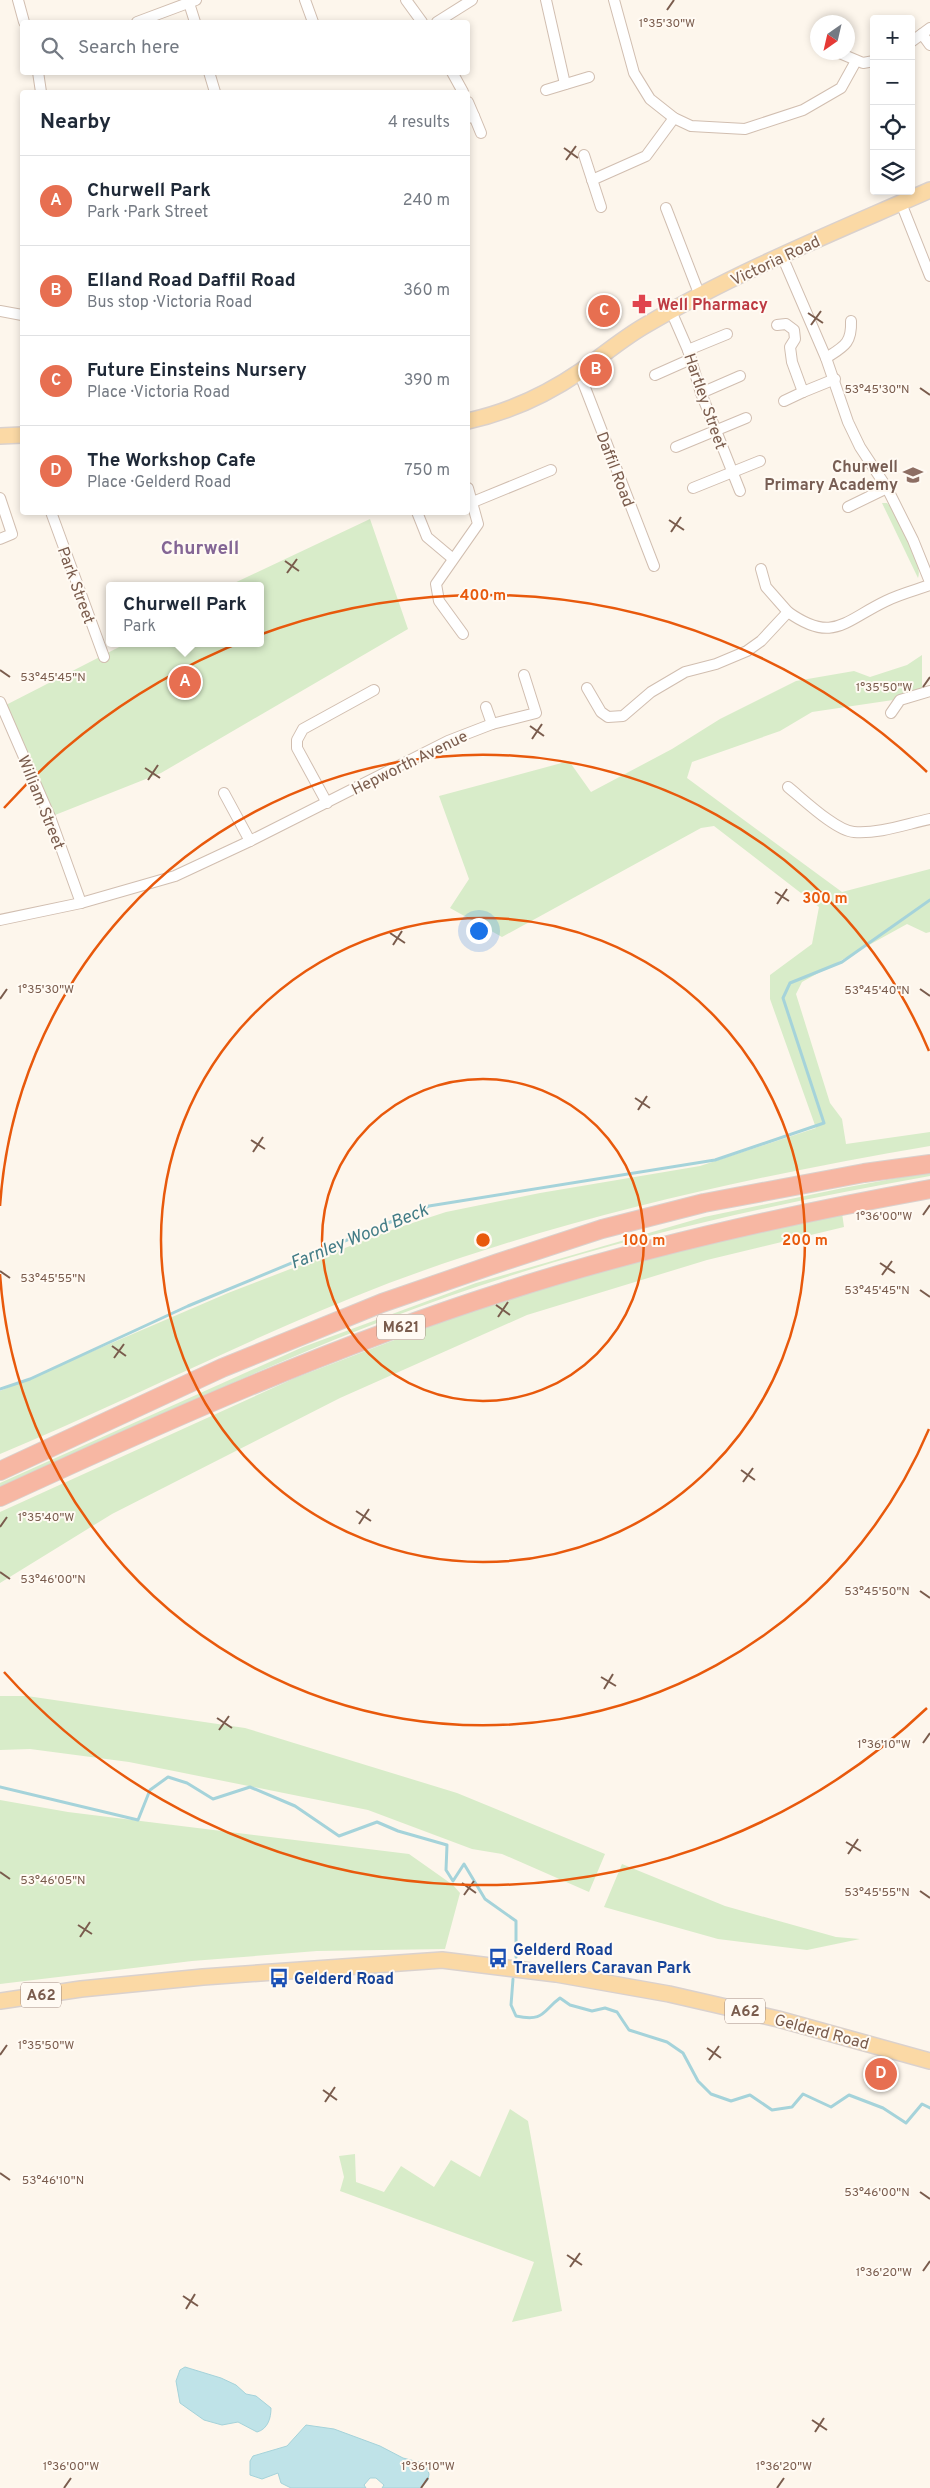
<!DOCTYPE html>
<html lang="en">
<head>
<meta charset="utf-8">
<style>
	:root { --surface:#fff; --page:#f6f6f7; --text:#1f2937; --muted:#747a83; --line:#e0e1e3; --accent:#e76f51 }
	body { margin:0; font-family:Overpass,sans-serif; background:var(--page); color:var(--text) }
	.controls { position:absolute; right:15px; top:15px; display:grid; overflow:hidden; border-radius:5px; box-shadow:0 2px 8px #0003 }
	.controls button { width:45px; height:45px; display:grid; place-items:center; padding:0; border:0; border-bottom:1px solid var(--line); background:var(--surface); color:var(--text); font:25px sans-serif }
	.compass { position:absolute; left:810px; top:15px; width:45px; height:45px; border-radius:50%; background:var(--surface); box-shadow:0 2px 8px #0003; rotate:214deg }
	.you { position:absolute; left:478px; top:930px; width:18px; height:18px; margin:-12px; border:4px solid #fff; border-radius:50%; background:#1a73e8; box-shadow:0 0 0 8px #1a73e833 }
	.badge { display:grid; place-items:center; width:32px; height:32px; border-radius:50%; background:var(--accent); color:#fff; font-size:16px; font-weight:700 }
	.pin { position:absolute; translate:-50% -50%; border:2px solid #fff; box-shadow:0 1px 5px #0006 }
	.popup { position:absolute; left:106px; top:582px; width:158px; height:65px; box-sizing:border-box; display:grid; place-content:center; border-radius:5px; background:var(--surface); filter:drop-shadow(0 1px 4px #0005); font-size:16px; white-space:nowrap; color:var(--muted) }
	.popup b { font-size:19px; color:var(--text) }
	.popup::after { content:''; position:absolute; left:50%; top:100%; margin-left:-10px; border:10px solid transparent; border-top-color:var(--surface) }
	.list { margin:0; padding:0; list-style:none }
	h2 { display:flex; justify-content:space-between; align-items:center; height:65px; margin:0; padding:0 20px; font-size:21px }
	h2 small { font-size:16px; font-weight:400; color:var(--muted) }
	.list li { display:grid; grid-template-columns:32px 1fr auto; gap:15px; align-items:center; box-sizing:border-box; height:90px; padding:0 20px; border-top:1px solid var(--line) }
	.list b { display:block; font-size:19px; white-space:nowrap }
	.list p { margin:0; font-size:16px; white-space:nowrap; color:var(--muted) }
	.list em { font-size:16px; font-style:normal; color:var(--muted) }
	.icon { flex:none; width:28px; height:28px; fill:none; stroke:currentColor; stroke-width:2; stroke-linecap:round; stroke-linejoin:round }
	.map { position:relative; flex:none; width:930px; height:2488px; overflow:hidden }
	.search { position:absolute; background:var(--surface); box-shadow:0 2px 8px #0003; left:20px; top:20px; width:450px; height:55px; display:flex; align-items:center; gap:12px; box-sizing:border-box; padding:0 18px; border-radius:5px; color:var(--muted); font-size:19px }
	.panel { position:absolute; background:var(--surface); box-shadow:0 2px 8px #0003; left:20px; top:90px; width:450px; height:425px; border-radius:5px }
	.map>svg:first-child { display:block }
	.green { fill:#d8ecc9 }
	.water { fill:#bfe3e8; stroke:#a5d3da }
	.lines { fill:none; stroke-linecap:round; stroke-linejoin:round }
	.stream { stroke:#a5d3da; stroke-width:3 }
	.minor-casing { stroke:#d1beb0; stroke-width:12 }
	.primary-casing { stroke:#dad1cd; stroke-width:18 }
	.motorway-casing { stroke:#dad1cd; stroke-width:20 }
	.minor { stroke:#fff; stroke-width:10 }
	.primary { stroke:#fbd9a5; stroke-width:15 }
	.motorway { stroke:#f7b7a3; stroke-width:18 }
	.ticks { fill:none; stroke:#7a5c4d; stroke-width:2 }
	.ring { fill:none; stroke:#e8590c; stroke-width:2.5 }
	.labels { text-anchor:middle; stroke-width:4; stroke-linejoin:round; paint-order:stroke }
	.shield { fill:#fffaf3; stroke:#a28b7f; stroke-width:1 }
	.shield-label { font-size:15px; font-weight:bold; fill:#7a5c4d }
	.street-label { font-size:16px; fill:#7a5c4d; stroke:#fffaf3 }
	.health-label { font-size:16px; font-weight:bold; fill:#be3a42; stroke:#fffaf3; text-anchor:start }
	.education-label { font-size:16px; font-weight:bold; fill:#785e54; stroke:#fffaf3; text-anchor:end }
	.transit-label { font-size:16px; font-weight:bold; fill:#164399; stroke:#fffaf3; text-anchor:start }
	.water-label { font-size:18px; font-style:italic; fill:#437c86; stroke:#fffaf3 }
	.quarter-label { font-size:19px; font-weight:bold; fill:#846695; stroke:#fffaf3 }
	.ticks-label { font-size:12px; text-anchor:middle; fill:#7a5c4d; stroke:#fffaf3; stroke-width:4; stroke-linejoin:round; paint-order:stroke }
	.centre { fill:#e8590c; stroke:#fffaf3; stroke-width:2.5 }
	.ring-label { font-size:15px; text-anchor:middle; font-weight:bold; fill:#e8590c; stroke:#fffaf3; stroke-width:4; stroke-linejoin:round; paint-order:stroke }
</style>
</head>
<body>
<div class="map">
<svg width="930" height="2488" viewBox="0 0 930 2488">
	<rect width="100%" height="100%" fill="#fdf6ec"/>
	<g class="green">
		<path d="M882,503H887L890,506C897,522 924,563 918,578Z"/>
		<polygon points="370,519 408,629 161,773 50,817 2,707 127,643 260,643 260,586 228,586"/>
		<path d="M922,655V689L893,700L812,712L780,731L692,762L687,778L842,892L930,869V932L926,933L907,924L802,982L796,994L830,1103L842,1119L846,1144L930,1132V1146C747,1177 564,1218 389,1283C257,1334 131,1399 0,1454V1391L228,1293L397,1228L446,1212L540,1193L700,1166L816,1128L770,999V975L812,944L819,907L714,826L701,828L502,937L450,908L469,879L439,796L569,761L591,792L672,749L720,719L796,681L854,671L870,677L907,665Z"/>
		<path d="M930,1172V1176C777,1203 626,1237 479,1286C314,1341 159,1417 0,1487V1483L303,1347L476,1283L704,1217L843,1188Z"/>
		<polygon points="842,1213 844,1227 707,1260 527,1315 340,1398 112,1514 0,1583 0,1512 295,1378 473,1310 590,1273 705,1242"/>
		<polygon points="0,1696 27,1696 245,1728 457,1793 605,1854 589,1892 502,1854 472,1849 368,1810 129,1762 30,1749 0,1750"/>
		<polygon points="0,1800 68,1812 409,1854 453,1885 460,1893 445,1949 317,1951 192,1961 0,1984"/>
		<polygon points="622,1864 725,1906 836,1937 860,1939 807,1950 718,1939 604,1907"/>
		<polygon points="510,2109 528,2121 562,2311 512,2322 534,2262 340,2191 344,2177 339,2156 355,2154 356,2182 384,2192 401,2166 434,2187 451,2160 480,2177"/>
	</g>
	<g class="water">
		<path d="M185,2367L221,2378L236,2385L246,2394L256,2396L271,2408C271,2418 268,2429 257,2432L238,2422L222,2425L204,2420L180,2403L176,2381L180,2370Z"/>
		<polygon points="306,2425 334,2429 380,2446 403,2458 426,2464 429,2474 428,2480 421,2488 382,2488 384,2485 376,2478 370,2478 364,2485 366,2488 291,2488 281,2483 278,2473 262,2479 250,2475 250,2461 253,2456 287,2446"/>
	</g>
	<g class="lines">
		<g class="stream">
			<polyline points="0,1389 30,1379 188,1306 429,1206 715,1160 824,1123 783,998 790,983 842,962 930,900"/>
			<polyline points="0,1787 138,1820 150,1790 168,1777 187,1783 213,1799 250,1787 295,1806 339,1836 377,1822 398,1831 447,1845 446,1870 453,1881 464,1864 485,1899 516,1921 516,1957"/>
			<path d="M513,1979L511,2005L516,2016C545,2022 542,2011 560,1998L570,2005L592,2011L605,2008L617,2012L629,2030L667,2042L683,2053L698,2081L711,2094L731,2101L750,2095L772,2110L792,2107L803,2094L831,2107L849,2095L883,2108L906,2123L922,2104L930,2108"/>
		</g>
		<defs>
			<g id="minor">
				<polyline points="18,0 24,22"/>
				<polyline points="305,0 313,22"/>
				<polyline points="406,0 422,22"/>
				<polyline points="546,0 565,84"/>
				<polyline points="614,0 634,73 650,99 674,118 691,126 745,129 803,110 841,88 856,61"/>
				<polyline points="189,3 195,22"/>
				<polyline points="137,22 196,0"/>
				<polyline points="437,22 472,0"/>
				<polyline points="922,34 930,45"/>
				<polyline points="911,42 930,28"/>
				<polyline points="837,52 863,63 874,61"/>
				<polyline points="38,72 41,92"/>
				<polyline points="209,72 215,92"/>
				<polyline points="452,72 463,92"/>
				<polyline points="546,90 589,77"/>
				<polyline points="468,102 474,116 468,118"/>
				<polyline points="474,116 481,133"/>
				<polyline points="584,155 601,207"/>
				<polyline points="592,180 646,156 674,118"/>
				<polyline points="901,203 930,276"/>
				<polyline points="666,208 700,296"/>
				<polyline points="782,256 826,358 848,422 860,447 887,488 913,540 930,582"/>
				<polyline points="0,311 22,315"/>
				<polyline points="671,311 688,350 701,393 740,491"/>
				<polyline points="777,325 786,324 794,330 795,339 790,347 792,362 803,392 835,379"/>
				<polyline points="688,350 727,334"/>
				<path d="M826,358C843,347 852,344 851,321"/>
				<polyline points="579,372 654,566"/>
				<polyline points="655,375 691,359"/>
				<polyline points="701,393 740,376"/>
				<polyline points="784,401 803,392"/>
				<polyline points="676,447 746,418"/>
				<polyline points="693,488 760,461"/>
				<polyline points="0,498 12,534 0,539"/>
				<polyline points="473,502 551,470"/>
				<polyline points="848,507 887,488"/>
				<polyline points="51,512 104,657"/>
				<polyline points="417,512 427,537 452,558"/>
				<polyline points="761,569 766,587 788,612"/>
				<polyline points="463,634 439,601 436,584 478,524 468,488"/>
				<path d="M587,688L601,712L608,717L623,716L651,692L685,672L716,664L747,651L761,641L788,612C833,644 844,621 886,601C900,594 916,590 930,585"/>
				<polyline points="0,702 50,817 81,903"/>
				<polyline points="486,707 492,724"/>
				<polyline points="891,713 900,700 930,691"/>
				<path d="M788,787C803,799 836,831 854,832C879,834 906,824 930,819"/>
				<polyline points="224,793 250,841"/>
				<polyline points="327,803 297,748 297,740 303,729 374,690"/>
				<polyline points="0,920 81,903 175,876 250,841 448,741 492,724 536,713 524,675"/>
			</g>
			<g id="primary">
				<path d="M468,421C509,412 546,395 581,371C602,356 623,338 646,325C736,272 835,232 930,190"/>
				<polyline points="0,436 22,435"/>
				<polyline points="0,2001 81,1989 203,1977 442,1960 556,1974 669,1994 778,2019 930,2061"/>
			</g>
			<g id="motorway">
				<polyline points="0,1471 222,1368 382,1303 498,1263 602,1229 704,1203 864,1173 930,1164"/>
				<path d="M0,1497C165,1421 330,1347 503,1292C642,1247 786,1215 930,1189"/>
			</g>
		</defs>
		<use href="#minor" class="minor-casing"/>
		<use href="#primary" class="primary-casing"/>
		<use href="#motorway" class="motorway-casing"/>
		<use href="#minor" class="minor"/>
		<use href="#primary" class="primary"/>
		<use href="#motorway" class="motorway"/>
	</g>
	<path class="ticks" d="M667,10L674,0M564,148L578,158M566,160L576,146M808,313L823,323M811,325L821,311M920,388L930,395M669,520L684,530M671,532L681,517M285,561L299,571M287,573L297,559M0,670L10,677M923,687L930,677M530,726L544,736M532,739L542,724M145,768L160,778M148,780L158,765M775,892L789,901M777,904L787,889M390,933L405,943M393,945L402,931M920,989L930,996M0,999L7,989M635,1098L650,1108M638,1110L647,1096M251,1140L265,1149M253,1152L263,1137M923,1215L930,1205M880,1263L895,1273M0,1271L10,1278M882,1275L892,1261M920,1290L930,1297M496,1305L510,1315M498,1317L508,1302M112,1346L126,1356M114,1358L124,1344M741,1470L755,1480M743,1482L753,1468M356,1511L371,1521M359,1524L369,1509M0,1527L7,1517M0,1572L10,1579M920,1591L930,1598M601,1677L616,1686M604,1689L613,1674M217,1718L232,1728M219,1730L229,1716M923,1743L930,1733M846,1842L861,1851M848,1854L858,1839M0,1872L10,1879M462,1883L476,1893M920,1891L930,1898M464,1895L474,1881M78,1925L92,1934M80,1937L90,1922M707,2048L721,2058M0,2055L7,2045M709,2060L719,2046M323,2090L337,2100M325,2102L335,2087M0,2173L10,2180M920,2192L930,2199M567,2255L582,2265M570,2267L580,2253M923,2271L930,2261M183,2296L198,2306M186,2309L195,2294M812,2420L827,2430M815,2432L824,2418M64,2488L71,2478M421,2488L428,2478M777,2488L784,2478"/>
	<g class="ring">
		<circle cx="483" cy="1240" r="161"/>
		<circle cx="483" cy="1240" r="322"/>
		<path d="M929 1429A484 484 0 0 1 0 1274M0 1206A484 484 0 0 1 929 1051"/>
		<path d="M927 1708A645 645 0 0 1 4 1672M4 808A645 645 0 0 1 927 772"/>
	</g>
	<defs>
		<symbol id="pharmacy-bare" viewBox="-9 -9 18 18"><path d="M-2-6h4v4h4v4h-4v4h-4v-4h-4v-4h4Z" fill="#e0444e" stroke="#fffaf3" stroke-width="2.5" paint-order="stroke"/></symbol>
		<symbol id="school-bare" viewBox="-9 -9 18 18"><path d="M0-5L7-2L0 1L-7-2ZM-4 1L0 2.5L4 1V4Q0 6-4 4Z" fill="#8d6e63" stroke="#fffaf3" stroke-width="2.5" paint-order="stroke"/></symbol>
		<symbol id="bus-bare" viewBox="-9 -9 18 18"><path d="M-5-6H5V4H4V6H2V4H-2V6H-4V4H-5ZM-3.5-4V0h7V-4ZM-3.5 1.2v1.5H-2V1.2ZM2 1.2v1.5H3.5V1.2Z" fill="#1a4fb4" stroke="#fffaf3" stroke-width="2.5" paint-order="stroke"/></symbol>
	</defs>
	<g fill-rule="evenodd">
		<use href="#pharmacy-bare" x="628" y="290" width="28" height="28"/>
		<use href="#school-bare" x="899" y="461" width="28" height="28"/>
		<use href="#bus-bare" x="484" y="1944" width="28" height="28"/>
		<use href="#bus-bare" x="265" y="1964" width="28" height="28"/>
	</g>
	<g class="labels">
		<g class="shield">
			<rect x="377" y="1314.5" width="48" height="25" rx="4"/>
			<rect x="21" y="1982.5" width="40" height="25" rx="4"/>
			<rect x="725" y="1998.5" width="40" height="25" rx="4"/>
		</g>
		<g class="shield-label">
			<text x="401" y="1332">M621</text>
			<text x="41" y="2000">A62</text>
			<text x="745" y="2016">A62</text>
		</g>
		<g class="street-label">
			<text transform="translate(775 260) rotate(-25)" y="6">Victoria Road</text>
			<text transform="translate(706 401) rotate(71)" y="6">Hartley Street</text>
			<text transform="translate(616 469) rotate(69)" y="6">Daffil Road</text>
			<text transform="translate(77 585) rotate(70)" y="6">Park Street</text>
			<text transform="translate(409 762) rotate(-26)" y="6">Hepworth Avenue</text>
			<text transform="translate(42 802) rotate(68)" y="6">William Street</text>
			<text transform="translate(822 2031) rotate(15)" y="6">Gelderd Road</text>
		</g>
		<g class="health-label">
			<text x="657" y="310">Well Pharmacy</text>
		</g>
		<g class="education-label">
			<text x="898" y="472">Churwell<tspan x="898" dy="18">Primary Academy</tspan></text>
		</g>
		<g class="transit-label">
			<text x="513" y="1955">Gelderd Road<tspan x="513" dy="18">Travellers Caravan Park</tspan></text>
			<text x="294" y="1984">Gelderd Road</text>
		</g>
		<g class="water-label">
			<text transform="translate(359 1236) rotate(-22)" y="6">Farnley Wood Beck</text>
		</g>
		<g class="quarter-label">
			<text x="200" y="554">Churwell</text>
		</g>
	</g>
	<g class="ticks-label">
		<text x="667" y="27">1°35'30"W</text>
		<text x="877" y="393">53°45'30"N</text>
		<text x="53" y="681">53°45'45"N</text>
		<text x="884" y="691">1°35'50"W</text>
		<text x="46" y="993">1°35'30"W</text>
		<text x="877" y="994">53°45'40"N</text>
		<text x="884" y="1220">1°36'00"W</text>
		<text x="53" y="1282">53°45'55"N</text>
		<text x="877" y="1294">53°45'45"N</text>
		<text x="46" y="1521">1°35'40"W</text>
		<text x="53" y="1583">53°46'00"N</text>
		<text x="877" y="1595">53°45'50"N</text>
		<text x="884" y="1748">1°36'10"W</text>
		<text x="53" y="1884">53°46'05"N</text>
		<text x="877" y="1896">53°45'55"N</text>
		<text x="46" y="2049">1°35'50"W</text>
		<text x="53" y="2184">53°46'10"N</text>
		<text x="877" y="2196">53°46'00"N</text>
		<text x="884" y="2276">1°36'20"W</text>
		<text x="71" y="2470">1°36'00"W</text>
		<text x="428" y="2470">1°36'10"W</text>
		<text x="784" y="2470">1°36'20"W</text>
	</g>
	<circle cx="483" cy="1240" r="8" class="centre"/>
	<g class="ring-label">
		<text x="483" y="600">400 m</text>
		<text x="825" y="903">300 m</text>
		<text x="644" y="1245">100 m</text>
		<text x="805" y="1245">200 m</text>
	</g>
</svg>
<div class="controls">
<button>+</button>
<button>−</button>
<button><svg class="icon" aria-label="locate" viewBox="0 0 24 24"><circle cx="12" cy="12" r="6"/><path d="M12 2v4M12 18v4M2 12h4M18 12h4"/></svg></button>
<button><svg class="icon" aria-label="layers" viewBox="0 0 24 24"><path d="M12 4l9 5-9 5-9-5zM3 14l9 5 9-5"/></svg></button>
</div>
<svg class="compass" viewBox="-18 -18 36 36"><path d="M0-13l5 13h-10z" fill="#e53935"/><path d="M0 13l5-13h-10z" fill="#747a83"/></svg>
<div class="you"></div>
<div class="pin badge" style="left:185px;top:682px">A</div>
<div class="popup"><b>Churwell Park</b>Park</div>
<div class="pin badge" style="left:596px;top:370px">B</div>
<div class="pin badge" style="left:604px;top:311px">C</div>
<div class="pin badge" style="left:881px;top:2074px">D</div>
<div class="search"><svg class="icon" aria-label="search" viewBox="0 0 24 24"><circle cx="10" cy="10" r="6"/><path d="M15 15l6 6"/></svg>Search here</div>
<section class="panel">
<h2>Nearby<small>4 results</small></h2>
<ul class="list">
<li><span class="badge">A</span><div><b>Churwell Park</b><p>Park · Park Street</p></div><em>240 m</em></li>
<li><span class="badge">B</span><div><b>Elland Road Daffil Road</b><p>Bus stop · Victoria Road</p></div><em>360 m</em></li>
<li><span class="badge">C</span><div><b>Future Einsteins Nursery</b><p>Place · Victoria Road</p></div><em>390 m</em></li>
<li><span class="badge">D</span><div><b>The Workshop Cafe</b><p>Place · Gelderd Road</p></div><em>750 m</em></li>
</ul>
</section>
</div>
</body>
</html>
